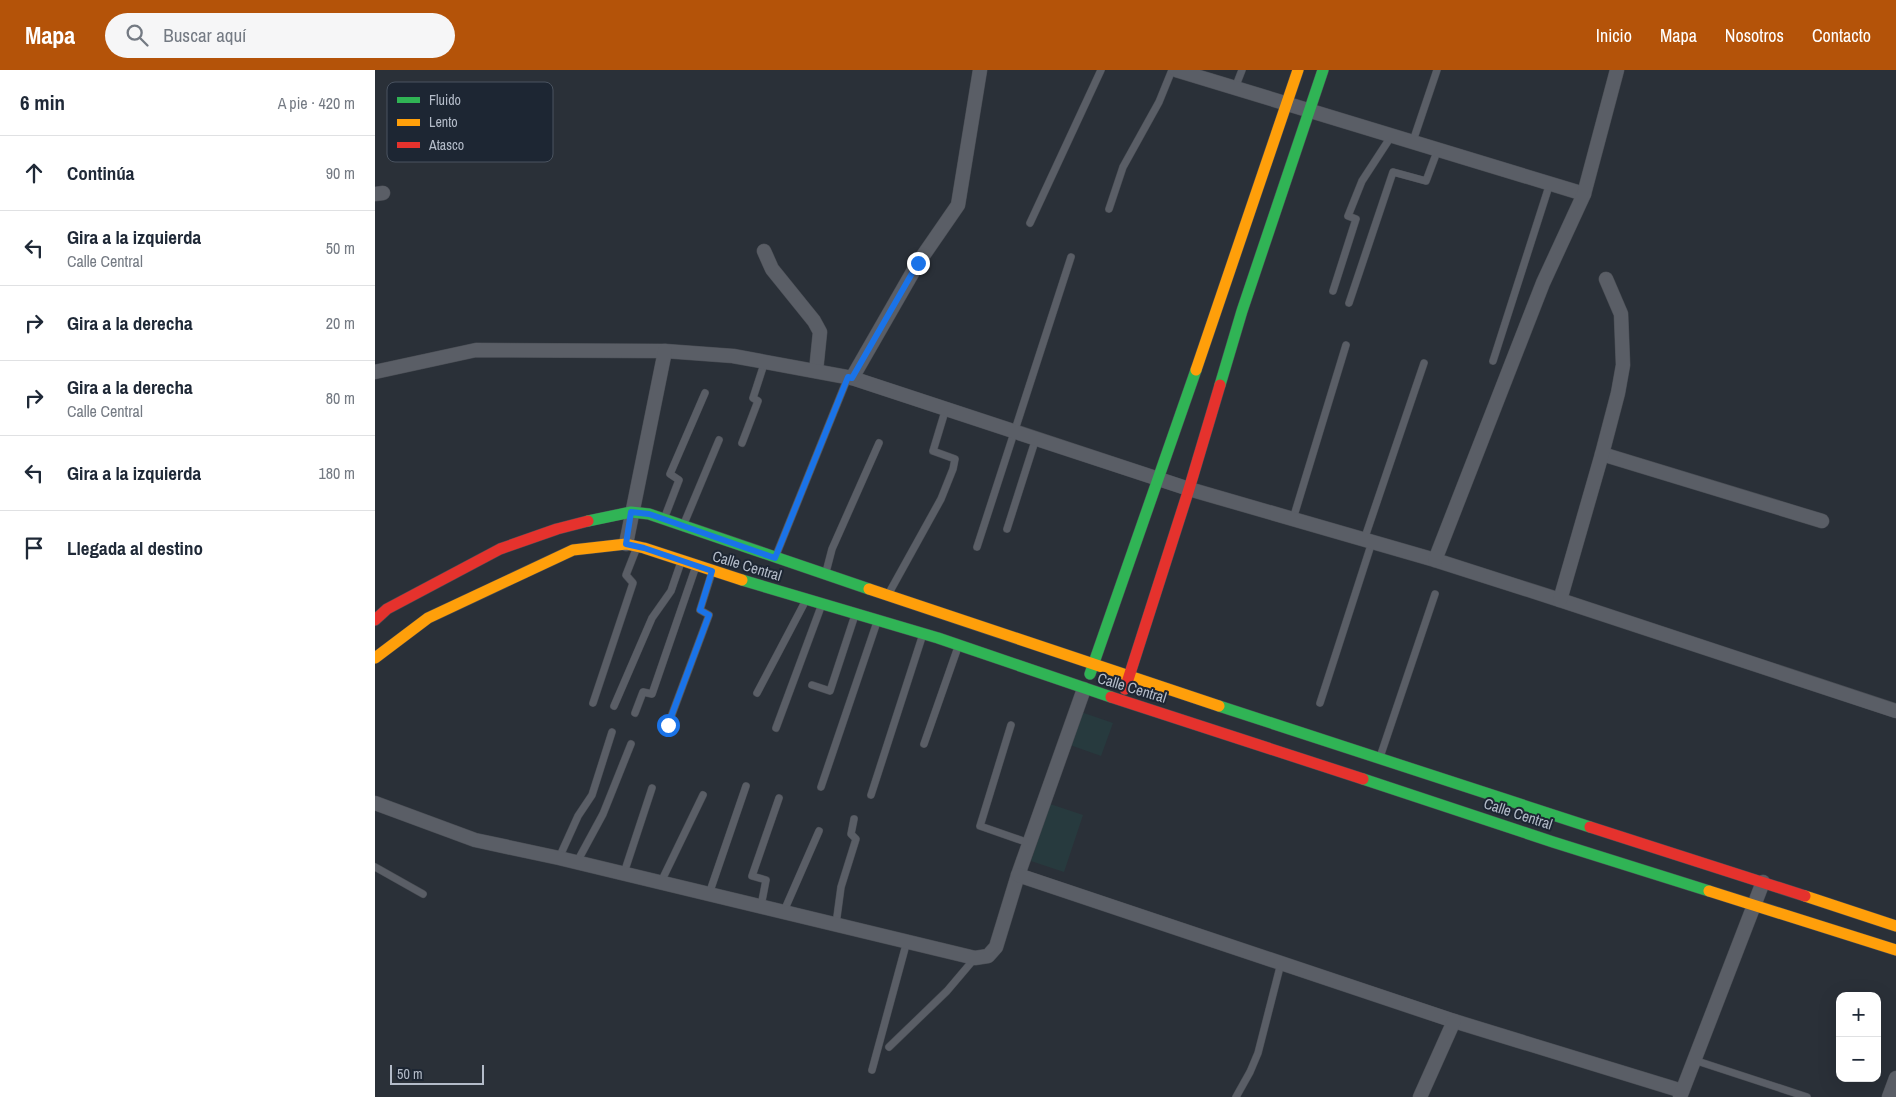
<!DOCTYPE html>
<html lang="es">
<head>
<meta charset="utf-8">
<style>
	:root { --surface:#fff; --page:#f6f6f7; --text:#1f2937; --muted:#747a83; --line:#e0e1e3; --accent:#b45309 }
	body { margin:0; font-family:"Archivo Narrow",sans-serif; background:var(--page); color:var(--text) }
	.controls { position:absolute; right:15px; bottom:15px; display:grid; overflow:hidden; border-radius:10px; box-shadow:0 5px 20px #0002 }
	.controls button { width:45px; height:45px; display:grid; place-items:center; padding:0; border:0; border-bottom:1px solid var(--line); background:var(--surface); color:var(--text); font:25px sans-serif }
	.scale { position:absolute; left:15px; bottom:12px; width:94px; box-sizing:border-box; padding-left:5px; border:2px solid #b4bcc9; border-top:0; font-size:14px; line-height:18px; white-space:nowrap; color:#b4bcc9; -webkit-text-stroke:4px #1d2633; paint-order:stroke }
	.stop { position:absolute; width:15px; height:15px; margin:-11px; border:4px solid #1a73e8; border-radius:50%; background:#fff }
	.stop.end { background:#1a73e8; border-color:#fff; box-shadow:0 1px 5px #0008 }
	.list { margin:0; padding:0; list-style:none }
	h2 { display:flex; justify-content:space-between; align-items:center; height:65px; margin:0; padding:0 20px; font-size:21px }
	h2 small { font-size:16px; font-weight:400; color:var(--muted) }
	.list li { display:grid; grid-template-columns:32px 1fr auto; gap:15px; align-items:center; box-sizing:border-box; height:75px; padding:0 20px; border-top:1px solid var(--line) }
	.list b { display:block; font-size:19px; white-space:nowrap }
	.list p { margin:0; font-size:16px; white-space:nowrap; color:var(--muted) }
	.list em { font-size:16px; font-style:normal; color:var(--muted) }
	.icon { flex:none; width:28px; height:28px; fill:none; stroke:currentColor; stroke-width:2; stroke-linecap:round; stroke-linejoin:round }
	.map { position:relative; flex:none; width:1521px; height:1027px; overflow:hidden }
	header { display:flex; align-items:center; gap:30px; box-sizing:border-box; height:70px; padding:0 25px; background:var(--accent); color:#fff }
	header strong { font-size:24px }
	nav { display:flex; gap:28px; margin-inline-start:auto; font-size:18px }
	.search { width:350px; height:45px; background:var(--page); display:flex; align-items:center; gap:12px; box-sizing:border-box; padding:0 18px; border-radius:28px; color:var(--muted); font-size:19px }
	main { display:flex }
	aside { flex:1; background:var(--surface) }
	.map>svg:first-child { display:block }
	.green { fill:#273a3e }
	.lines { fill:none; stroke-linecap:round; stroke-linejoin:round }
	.lane-casing { stroke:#484c53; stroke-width:8 }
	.street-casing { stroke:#484c53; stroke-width:15 }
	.fast-casing { stroke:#484c53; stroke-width:12 }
	.slow-casing { stroke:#484c53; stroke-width:12 }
	.jam-casing { stroke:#484c53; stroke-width:12 }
	.lane { stroke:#5a5e66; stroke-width:7 }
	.street { stroke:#5a5e66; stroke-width:14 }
	.fast { stroke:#30b455; stroke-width:11 }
	.slow { stroke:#ff9f0a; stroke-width:11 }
	.jam { stroke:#e5322d; stroke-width:11 }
	.route { stroke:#1a73e8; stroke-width:6 }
	.labels { text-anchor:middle; stroke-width:4; stroke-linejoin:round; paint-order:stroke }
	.street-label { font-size:15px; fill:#b4bcc9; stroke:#1d2633 }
	.key { fill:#1d2633; stroke:#4a5360; stroke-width:1 }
	.key-label { font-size:14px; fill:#b4bcc9 }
</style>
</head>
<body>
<header>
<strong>Mapa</strong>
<div class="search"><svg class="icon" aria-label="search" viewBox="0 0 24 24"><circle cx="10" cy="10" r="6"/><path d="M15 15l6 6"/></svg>Buscar aquí</div>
<nav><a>Inicio</a><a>Mapa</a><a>Nosotros</a><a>Contacto</a></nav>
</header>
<main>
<aside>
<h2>6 min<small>A pie · 420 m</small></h2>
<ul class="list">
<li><svg class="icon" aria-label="ahead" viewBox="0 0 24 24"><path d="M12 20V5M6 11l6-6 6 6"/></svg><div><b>Continúa</b></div><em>90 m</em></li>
<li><svg class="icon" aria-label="left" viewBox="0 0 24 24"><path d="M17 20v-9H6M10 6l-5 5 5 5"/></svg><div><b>Gira a la izquierda</b><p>Calle Central</p></div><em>50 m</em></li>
<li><svg class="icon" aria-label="right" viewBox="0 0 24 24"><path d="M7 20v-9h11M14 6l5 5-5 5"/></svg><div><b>Gira a la derecha</b></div><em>20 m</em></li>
<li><svg class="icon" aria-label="right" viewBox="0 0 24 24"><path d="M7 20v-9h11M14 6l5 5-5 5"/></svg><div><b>Gira a la derecha</b><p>Calle Central</p></div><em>80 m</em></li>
<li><svg class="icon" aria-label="left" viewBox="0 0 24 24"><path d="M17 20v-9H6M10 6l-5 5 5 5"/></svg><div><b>Gira a la izquierda</b></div><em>180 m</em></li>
<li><svg class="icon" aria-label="arrive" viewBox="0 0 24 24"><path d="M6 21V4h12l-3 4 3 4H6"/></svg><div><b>Llegada al destino</b></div></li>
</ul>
</aside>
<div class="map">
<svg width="1521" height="1027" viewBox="0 0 1521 1027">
	<rect width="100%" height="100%" fill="#2a3038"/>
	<g class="green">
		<polygon points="706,642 738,653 726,686 695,675"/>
		<polygon points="675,734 708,745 689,802 656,791"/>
	</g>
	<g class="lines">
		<defs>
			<g id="lane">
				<polyline points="860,18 867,0"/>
				<polyline points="1038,71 1062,0"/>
				<polyline points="734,139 748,97 784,32 797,0"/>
				<polyline points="655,153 726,0"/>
				<polyline points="958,221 981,149 973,146 987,111 1017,65"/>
				<polyline points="974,233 1018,102 1051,111 1063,79"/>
				<polyline points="1118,291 1175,113"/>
				<polyline points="367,373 383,331 378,328 390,291"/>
				<polyline points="289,449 304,410 295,404 330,323"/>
				<polyline points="918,449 971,275"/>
				<polyline points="308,456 344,370"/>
				<polyline points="632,459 661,368"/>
				<polyline points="989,470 1049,293"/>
				<polyline points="602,477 696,187"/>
				<polyline points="400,488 473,307"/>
				<polyline points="451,502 457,479 504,373"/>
				<polyline points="514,523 566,429 578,399 580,389 558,381 571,338"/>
				<polyline points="437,615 455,621 480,545"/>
				<polyline points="382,623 431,530"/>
				<polyline points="218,633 258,513 251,505 262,477"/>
				<polyline points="945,633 997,472"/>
				<polyline points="239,636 277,548 296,521 306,492"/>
				<polyline points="260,643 268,622 277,624 321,496"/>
				<polyline points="293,655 334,545 325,540 337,502"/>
				<polyline points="636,655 605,756 654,773"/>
				<polyline points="401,658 447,534"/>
				<polyline points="549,674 583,577"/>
				<polyline points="1005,687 1060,524"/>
				<polyline points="446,717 502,552"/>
				<polyline points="496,725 548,564"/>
				<polyline points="184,788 203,746 217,725 237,662"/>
				<polyline points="202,792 228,744 256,674"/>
				<polyline points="0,797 48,824"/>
				<polyline points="249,803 277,718"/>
				<polyline points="286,812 328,725"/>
				<polyline points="334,824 371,716"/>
				<polyline points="386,836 391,810 377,806 404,728"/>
				<polyline points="409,841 444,761"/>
				<polyline points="461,854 466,817 481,769 476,764 479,749"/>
				<polyline points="514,977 572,921 600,888"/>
				<polyline points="1319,990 1432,1027"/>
				<polyline points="497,1000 532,871"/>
				<polyline points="861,1027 875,1002 883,983 906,893"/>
			</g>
			<g id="street">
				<polyline points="801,0 1209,124"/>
				<polyline points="0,124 8,123"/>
				<polyline points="389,181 397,199 439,251 445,262 441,301"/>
				<polyline points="0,302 101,280 290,281 358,286 477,308 814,419 1060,490 1185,530 1521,641"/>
				<polyline points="477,308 543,193 583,135 605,0"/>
				<polyline points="1227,384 1447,451"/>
				<polyline points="251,474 290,281"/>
				<polyline points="1060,490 1168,213 1209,124 1242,0"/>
				<polyline points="1185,530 1227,384 1243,323 1248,295 1246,244 1231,209"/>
				<polyline points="0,733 100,770 184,788 600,888 613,886 621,877 643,805 709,619"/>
				<polyline points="643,805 1079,951 1307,1021"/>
				<polyline points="1045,1027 1079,951"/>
				<polyline points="1305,1027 1388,812"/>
				<polyline points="1514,1027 1521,1008"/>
			</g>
			<g id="fast">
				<polyline points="845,315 867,241 948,0"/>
				<polyline points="213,451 256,442 274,444 494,519"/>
				<polyline points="367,510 563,568 736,627"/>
				<polyline points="715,604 821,300"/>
				<polyline points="844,636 1215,757"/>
				<polyline points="988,709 1178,772 1334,821"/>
			</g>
			<g id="slow">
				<polyline points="821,300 923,0"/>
				<polyline points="494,519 844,636"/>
				<polyline points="0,588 53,548 198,480 251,474 269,478 367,510"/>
				<polyline points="1334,821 1521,880"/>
				<polyline points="1430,826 1521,856"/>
			</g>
			<g id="jam">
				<polyline points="0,550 12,539 125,479 182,459 213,451"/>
				<polyline points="750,619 814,419 845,315"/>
				<polyline points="736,627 988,709"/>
				<polyline points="1215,757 1430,826"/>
			</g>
		</defs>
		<use href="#lane" class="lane-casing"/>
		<use href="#street" class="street-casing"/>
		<use href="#fast" class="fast-casing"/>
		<use href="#slow" class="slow-casing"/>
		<use href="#jam" class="jam-casing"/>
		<use href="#lane" class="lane"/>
		<use href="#street" class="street"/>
		<use href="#fast" class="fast"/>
		<use href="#slow" class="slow"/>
		<use href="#jam" class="jam"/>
	</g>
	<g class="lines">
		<polyline class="route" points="293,655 334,545 325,540 337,501 269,478 251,474 256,442 274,444 400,488 473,307 477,308 543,193"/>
	</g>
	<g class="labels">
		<g class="street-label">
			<text transform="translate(372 496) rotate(17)" y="5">Calle Central</text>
			<text transform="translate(757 618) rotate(17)" y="5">Calle Central</text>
			<text transform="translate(1143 744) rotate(18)" y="5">Calle Central</text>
		</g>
	</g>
	<rect x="12" y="12" width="166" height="80" rx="8" class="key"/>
	<rect x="22" y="27" width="23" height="6" fill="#30b455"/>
	<rect x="22" y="49" width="23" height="7" fill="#ff9f0a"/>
	<rect x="22" y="72" width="23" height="6" fill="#e5322d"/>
	<g class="key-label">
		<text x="54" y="35">Fluido</text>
		<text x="54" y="57">Lento</text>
		<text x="54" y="80">Atasco</text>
	</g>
</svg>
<div class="controls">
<button>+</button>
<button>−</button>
</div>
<div class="scale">50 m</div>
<div class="stop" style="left:293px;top:655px"></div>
<div class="stop end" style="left:543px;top:193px"></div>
</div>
</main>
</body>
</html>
